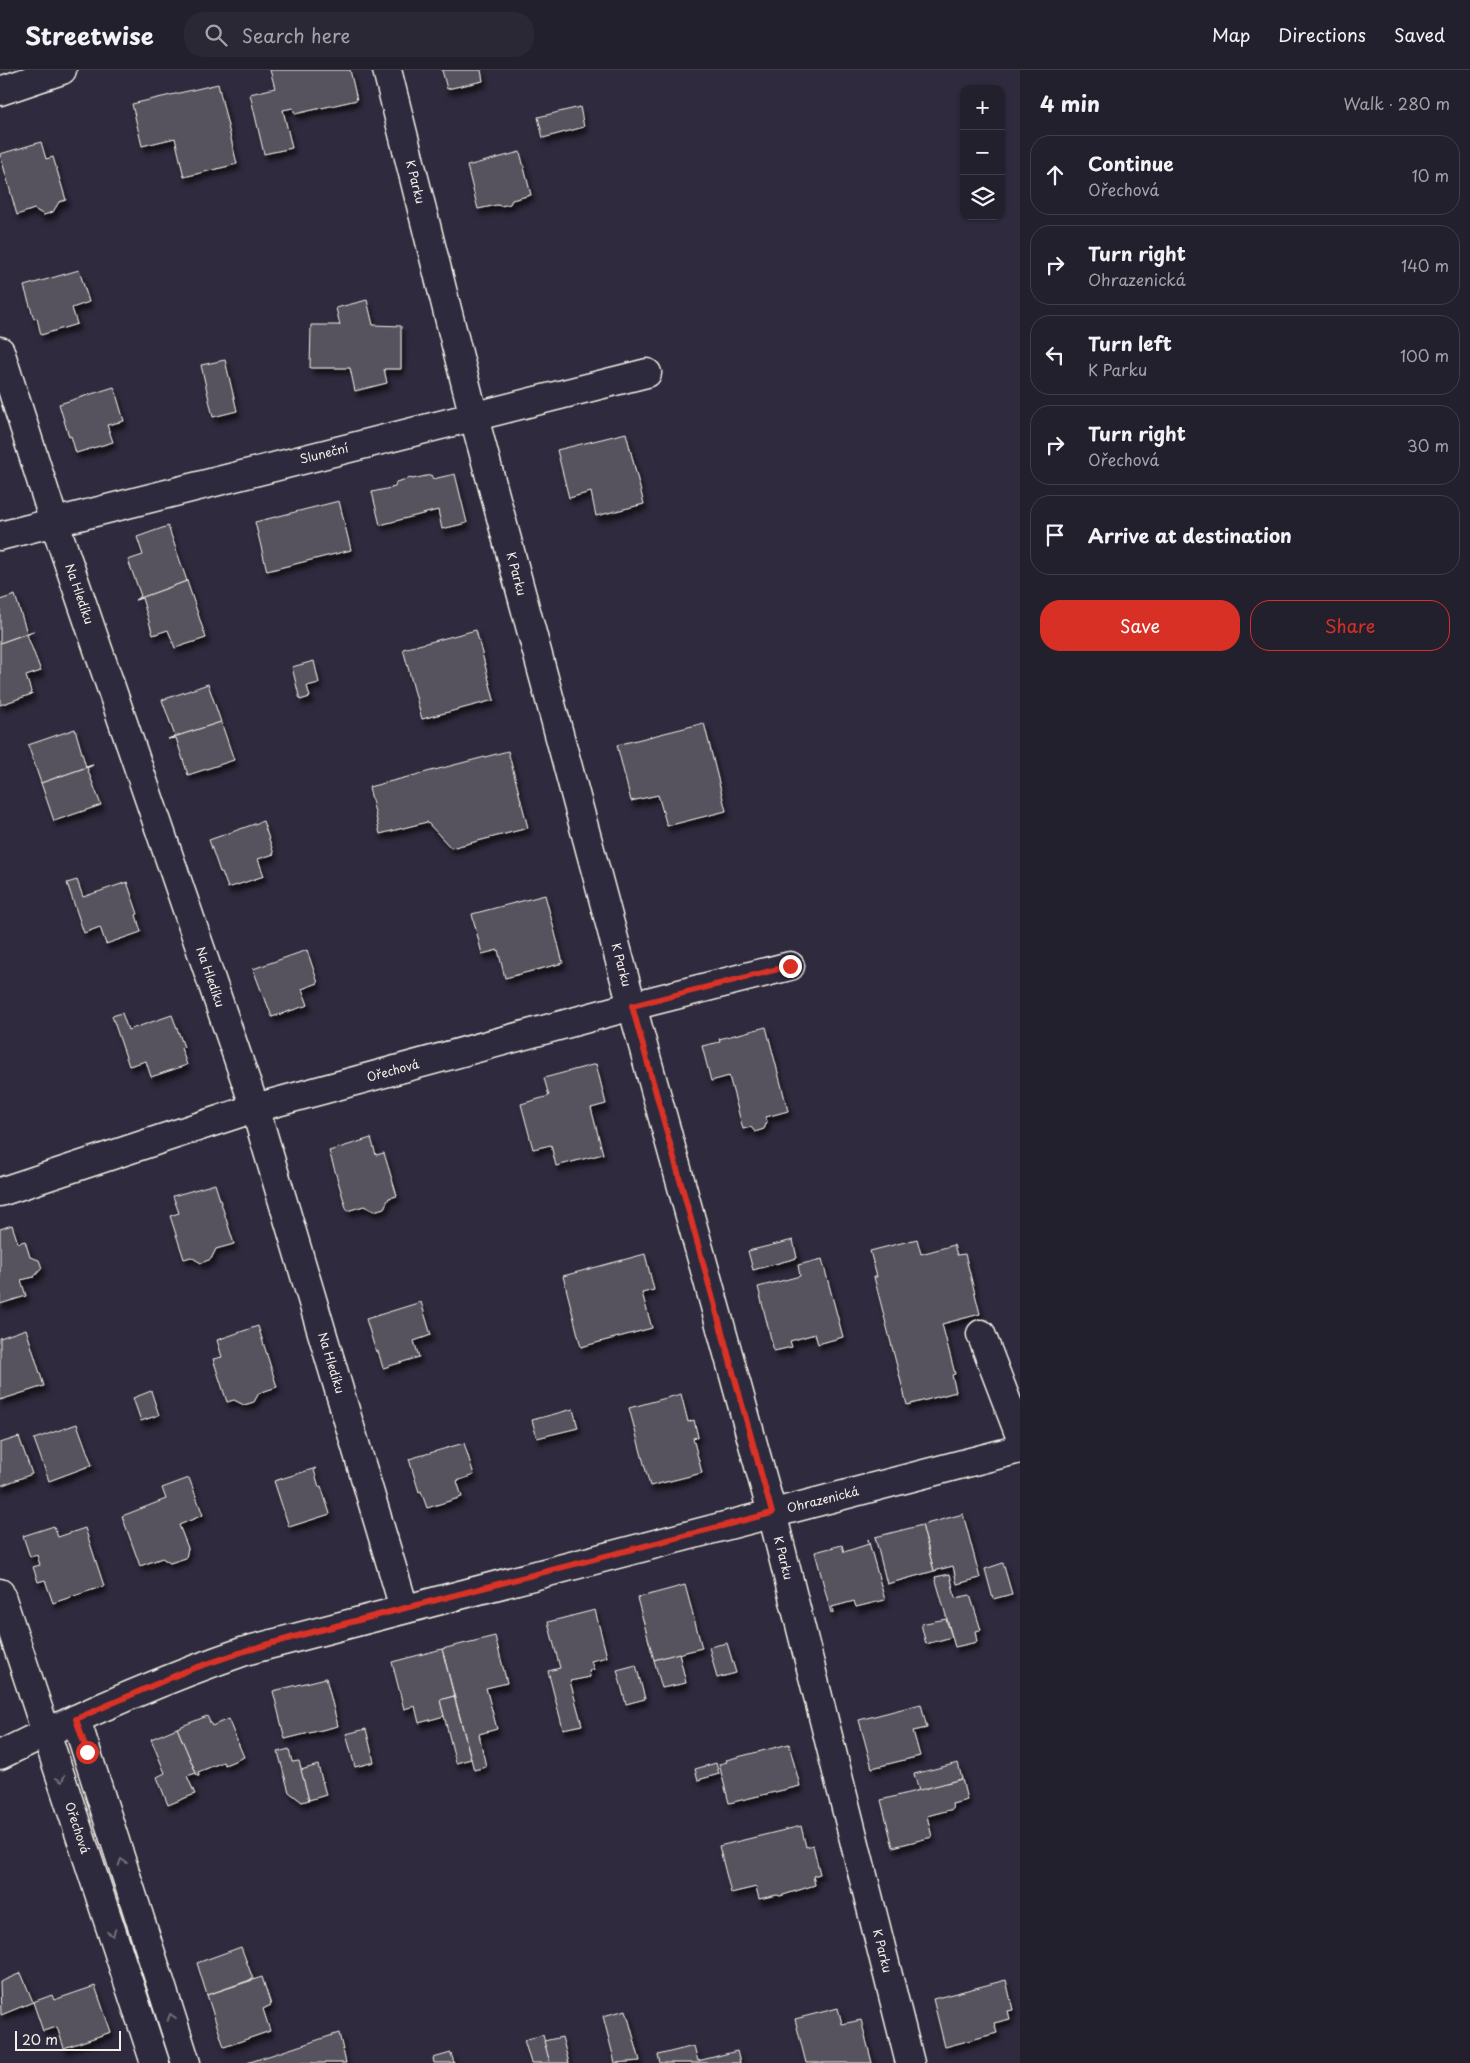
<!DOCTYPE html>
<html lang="en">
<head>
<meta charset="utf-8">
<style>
	:root { --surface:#23202e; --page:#2b2836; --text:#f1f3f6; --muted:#a3a3aa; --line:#403e4a; --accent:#d93025 }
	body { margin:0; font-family:"Playpen Sans",sans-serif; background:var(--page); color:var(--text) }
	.controls { position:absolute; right:15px; top:15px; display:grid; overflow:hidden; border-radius:10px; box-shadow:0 1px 4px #0004 }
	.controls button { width:45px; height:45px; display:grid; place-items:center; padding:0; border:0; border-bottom:1px solid var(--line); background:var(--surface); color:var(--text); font:25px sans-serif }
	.scale { position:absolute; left:15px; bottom:12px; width:106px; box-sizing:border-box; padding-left:5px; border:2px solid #f4f1e8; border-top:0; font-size:14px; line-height:18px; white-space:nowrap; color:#f4f1e8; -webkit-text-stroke:4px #2f2a3d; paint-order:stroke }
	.stop { position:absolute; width:15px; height:15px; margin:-11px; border:4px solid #d93025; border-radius:50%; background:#fff }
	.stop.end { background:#d93025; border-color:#fff; box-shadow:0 1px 5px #0008 }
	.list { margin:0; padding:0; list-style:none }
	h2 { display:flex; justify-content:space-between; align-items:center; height:65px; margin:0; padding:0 20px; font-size:21px }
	h2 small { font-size:16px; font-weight:400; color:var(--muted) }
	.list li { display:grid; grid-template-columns:32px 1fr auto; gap:15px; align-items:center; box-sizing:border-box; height:80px; margin:0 10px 10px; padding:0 10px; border:1px solid var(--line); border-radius:20px }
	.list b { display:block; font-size:19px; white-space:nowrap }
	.list p { margin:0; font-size:16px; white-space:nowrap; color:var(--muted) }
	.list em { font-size:16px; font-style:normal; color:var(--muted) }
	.actions { display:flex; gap:10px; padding:15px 20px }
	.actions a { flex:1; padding:11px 0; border:1px solid var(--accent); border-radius:20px; text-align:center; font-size:18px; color:var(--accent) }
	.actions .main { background:var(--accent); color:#fff }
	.icon { flex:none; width:28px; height:28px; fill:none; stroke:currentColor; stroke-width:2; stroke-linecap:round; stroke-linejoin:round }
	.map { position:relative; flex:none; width:1020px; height:1993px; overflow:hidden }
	header { display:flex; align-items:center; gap:30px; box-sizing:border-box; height:70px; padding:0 25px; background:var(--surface); border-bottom:1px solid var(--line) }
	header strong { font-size:24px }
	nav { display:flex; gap:28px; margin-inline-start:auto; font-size:18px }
	.search { width:350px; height:45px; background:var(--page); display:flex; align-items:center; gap:12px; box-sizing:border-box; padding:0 18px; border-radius:20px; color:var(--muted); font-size:19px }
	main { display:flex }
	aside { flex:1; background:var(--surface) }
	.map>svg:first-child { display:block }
	.building { fill:#56525f; stroke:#f4f1e8; filter:url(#shadow) }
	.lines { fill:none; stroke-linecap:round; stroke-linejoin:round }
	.minor-casing { stroke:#f4f1e8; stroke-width:31 }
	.minor { stroke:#2f2a3d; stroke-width:28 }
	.oneway { stroke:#747079 }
	.route { stroke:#d93025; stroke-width:6 }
	.labels { text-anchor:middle; stroke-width:5; stroke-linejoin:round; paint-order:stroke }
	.street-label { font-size:12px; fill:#f4f1e8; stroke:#2f2a3d }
</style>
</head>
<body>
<header>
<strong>Streetwise</strong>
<div class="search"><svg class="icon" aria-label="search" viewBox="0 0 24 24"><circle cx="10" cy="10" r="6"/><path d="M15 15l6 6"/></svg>Search here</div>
<nav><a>Map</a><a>Directions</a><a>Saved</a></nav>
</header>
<main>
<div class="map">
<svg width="1020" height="1993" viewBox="0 0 1020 1993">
	<defs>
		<filter id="shadow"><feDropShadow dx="3" dy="5.5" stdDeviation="2.5" flood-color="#0009"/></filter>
	</defs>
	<rect width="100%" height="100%" fill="#2f2a3d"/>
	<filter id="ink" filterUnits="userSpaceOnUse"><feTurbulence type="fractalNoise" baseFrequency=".02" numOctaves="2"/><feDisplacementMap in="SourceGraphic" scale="10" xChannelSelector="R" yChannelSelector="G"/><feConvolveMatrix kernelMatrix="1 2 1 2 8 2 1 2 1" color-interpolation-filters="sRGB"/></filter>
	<g filter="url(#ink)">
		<g class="building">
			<polygon points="270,0 350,0 357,30 295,44 293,38 283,40 292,78 264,84 250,24 275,18"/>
			<polygon points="442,0 481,0 483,11 447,19"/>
			<polygon points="218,14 237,94 184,107 175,68 142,76 132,34"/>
			<polygon points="580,37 584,57 543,68 538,47"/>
			<polygon points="41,72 46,89 53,87 66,130 59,132 53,142 44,145 34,139 17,145 0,84"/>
			<polygon points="520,82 531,125 512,130 510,134 501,136 497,135 478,139 467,96"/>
			<polygon points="79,200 89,232 72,238 77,254 41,265 37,248 34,249 24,216"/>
			<polygon points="367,230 373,255 401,256 401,299 384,299 387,313 355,321 350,298 310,298 311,255 340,255 336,238"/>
			<polygon points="225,290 237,341 213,347 201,295"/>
			<polygon points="114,317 124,351 107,355 113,372 76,383 71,366 69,367 59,334"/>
			<polygon points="626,363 644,434 596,446 591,422 569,428 557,380"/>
			<polygon points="455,404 467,453 442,459 438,440 380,455 372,422 395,417 396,412 411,408 412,409 431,405 433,409"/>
			<polygon points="339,431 351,480 267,501 255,452"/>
			<polygon points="168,456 187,511 135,530 141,526 128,490 143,485 137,467"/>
			<polygon points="187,511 206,568 175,578 168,560 153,565 142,528 135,530"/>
			<polygon points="15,525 27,563 34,561 0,573 0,530"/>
			<polygon points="476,560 494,630 422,649 403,579"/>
			<polygon points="34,561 27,565 41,601 26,606 32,624 0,635 0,573"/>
			<polygon points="314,591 319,613 307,616 310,627 300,630 292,597"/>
			<polygon points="208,614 221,652 168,669 175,666 162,630"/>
			<polygon points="221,652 234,690 188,705 176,668 168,669"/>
			<polygon points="704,653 726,741 667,756 658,725 631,731 617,675"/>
			<polygon points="75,659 86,697 93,695 41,713 28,675"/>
			<polygon points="508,681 528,758 451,778 427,752 380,764 369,717"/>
			<polygon points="93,695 87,698 101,735 54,751 41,713"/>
			<polygon points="263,751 274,784 258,789 264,806 228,818 222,802 220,802 209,770"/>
			<polygon points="77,810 83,827 127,812 138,844 136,845 141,862 106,874 100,857 84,863 67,813"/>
			<polygon points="545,825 563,893 505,908 498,880 482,884 472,844"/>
			<polygon points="307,880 318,913 302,919 308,935 272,947 266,931 265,931 253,899"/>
			<polygon points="122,943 128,960 172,945 184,977 181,978 187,995 151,1007 146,991 129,996 112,946"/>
			<polygon points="766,957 788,1041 766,1047 767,1052 764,1059 755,1062 751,1057 743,1059 729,1006 711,1011 702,976 720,972 719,969"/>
			<polygon points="596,994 606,1034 591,1038 603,1084 556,1096 551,1075 533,1079 521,1034 549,1026 544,1008"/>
			<polygon points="371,1068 376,1085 384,1083 397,1126 389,1128 384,1138 374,1141 364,1136 347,1141 329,1081"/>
			<polygon points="215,1114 234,1174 216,1179 211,1189 201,1193 191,1187 184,1189 170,1146 179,1143 173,1126"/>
			<polygon points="12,1155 18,1173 25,1171 30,1187 39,1190 42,1198 34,1207 21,1210 26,1226 0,1234 0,1159"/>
			<polygon points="917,1169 921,1184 954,1175 957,1185 965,1184 980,1244 942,1254 955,1304 952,1305 956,1322 907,1335 874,1207 877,1207 870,1181"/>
			<polygon points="793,1170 797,1188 753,1200 748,1181"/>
			<polygon points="645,1184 654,1220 642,1223 652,1258 581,1277 563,1206"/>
			<polygon points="822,1189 843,1267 818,1274 815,1264 790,1271 792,1277 774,1281 758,1217 800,1206 798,1195"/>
			<polygon points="421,1232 431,1265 414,1271 419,1287 383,1298 378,1281 376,1282 366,1249"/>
			<polygon points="258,1256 277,1317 259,1323 254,1332 244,1335 234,1330 227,1332 213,1289 222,1287 217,1270"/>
			<polygon points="26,1259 44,1316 0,1330 0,1268"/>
			<polygon points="151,1321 159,1345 141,1351 133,1328"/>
			<polygon points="681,1324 688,1352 694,1350 698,1367 693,1368 702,1403 650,1416 629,1338"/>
			<polygon points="573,1339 578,1358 537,1368 532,1350"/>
			<polygon points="77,1354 92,1395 49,1411 34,1369"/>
			<polygon points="19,1367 32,1404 0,1416 0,1373"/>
			<polygon points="464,1373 474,1405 457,1411 462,1427 427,1438 421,1421 419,1422 409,1389"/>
			<polygon points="316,1398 314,1400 319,1417 321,1416 330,1444 289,1457 274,1411"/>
			<polygon points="189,1408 203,1445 179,1455 188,1478 186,1488 170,1493 162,1488 140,1496 122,1446 166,1429 162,1418"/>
			<polygon points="963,1444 980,1508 957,1514 953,1496 934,1501 922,1455"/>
			<polygon points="922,1455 934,1501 887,1514 875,1467"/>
			<polygon points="54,1456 58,1467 85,1458 104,1516 53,1533 45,1510 38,1512 33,1497 40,1495 37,1485 30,1487 23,1466"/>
			<polygon points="868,1469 885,1530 856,1537 854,1531 832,1537 833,1543 831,1543 815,1482 842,1475 844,1482 869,1474"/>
			<polygon points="1003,1493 1012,1524 993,1529 985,1499"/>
			<polygon points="950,1504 955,1528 970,1525 981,1560 975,1561 977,1572 955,1577 935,1507"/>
			<polygon points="685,1515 702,1578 654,1590 637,1528"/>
			<polygon points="595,1540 607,1587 591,1591 594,1600 589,1601 590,1607 570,1611 582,1655 563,1659 548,1601 560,1598 548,1552"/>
			<polygon points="946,1549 952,1567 926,1574 921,1554"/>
			<polygon points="495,1566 507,1613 486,1618 497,1659 479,1664 486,1697 474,1700 442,1579"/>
			<polygon points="727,1573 736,1603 717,1608 709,1577"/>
			<polygon points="442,1579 454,1626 440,1630 444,1646 419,1653 415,1636 404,1639 392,1592"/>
			<polygon points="679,1583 686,1613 662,1618 654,1590"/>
			<polygon points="636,1595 645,1629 626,1634 617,1600"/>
			<polygon points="326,1608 338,1656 285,1669 273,1621"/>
			<polygon points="454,1626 471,1689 456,1693 440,1630"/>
			<polygon points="921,1634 927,1658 913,1661 920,1686 872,1698 859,1650"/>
			<polygon points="207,1646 212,1656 228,1649 244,1687 225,1695 223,1692 198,1702 199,1706 197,1706 177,1658"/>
			<polygon points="177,1658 196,1703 187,1706 195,1724 168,1735 157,1707 165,1703 151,1669"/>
			<polygon points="366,1659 374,1692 355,1697 346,1664"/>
			<polygon points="789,1674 800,1716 729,1733 719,1694 727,1692 726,1690"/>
			<polygon points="289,1679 292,1692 299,1691 309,1730 302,1732 289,1722 278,1682"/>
			<polygon points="716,1693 719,1704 698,1710 695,1699"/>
			<polygon points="958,1693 962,1709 919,1721 914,1704"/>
			<polygon points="318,1695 326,1725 309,1730 301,1700"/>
			<polygon points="962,1709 967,1730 952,1734 953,1739 927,1746 932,1767 893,1777 881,1730"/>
			<polygon points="801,1756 806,1777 813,1775 820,1804 813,1806 815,1815 780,1826 777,1825 759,1829 756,1817 731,1823 719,1776"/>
			<polygon points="241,1877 253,1909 207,1925 197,1893"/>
			<polygon points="21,1903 33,1932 1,1945 0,1912"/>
			<polygon points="262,1907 271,1935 263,1939 270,1961 224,1977 207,1925"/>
			<polygon points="1006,1910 1013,1940 1008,1941 1010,1949 994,1953 997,1963 945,1977 933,1929"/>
			<polygon points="95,1916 111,1962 64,1978 57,1957 43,1961 33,1932 52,1925 54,1930"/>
			<polygon points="838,1938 842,1954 861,1950 872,1993 806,1993 795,1949"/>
			<polygon points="626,1940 640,1991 615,1993 603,1946"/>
			<polygon points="339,1963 346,1993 247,1993"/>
			<polygon points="543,1965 550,1993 531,1993 524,1970"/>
			<polygon points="562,1967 569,1993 550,1993 544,1971"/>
			<polygon points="694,1976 698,1991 737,1981 740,1993 660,1993 658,1985"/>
			<polygon points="451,1983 454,1993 434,1993 433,1988"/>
		</g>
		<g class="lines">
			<defs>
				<g id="minor">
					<polyline points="387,0 474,347 632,936 772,1443 910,1993"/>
					<polyline points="0,21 62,0"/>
					<polyline points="0,281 54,451 255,1038 404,1538"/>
					<polyline points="0,466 647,303"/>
					<polyline points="0,1122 255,1038 632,936 790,896"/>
					<polyline points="981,1264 1020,1366"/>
					<polyline points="0,1523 155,1993"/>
					<polyline points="76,1649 186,1993"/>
					<path d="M0,1685C79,1646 161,1610 245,1581L1020,1379"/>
				</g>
			</defs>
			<use href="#minor" class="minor-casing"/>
			<use href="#minor" class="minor"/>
		</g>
		<defs><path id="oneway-chevron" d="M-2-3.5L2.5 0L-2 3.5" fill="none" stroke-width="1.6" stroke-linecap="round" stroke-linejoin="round" transform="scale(1.25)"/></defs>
		<g class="oneway">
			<use href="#oneway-chevron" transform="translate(61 1709) rotate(72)"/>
			<use href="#oneway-chevron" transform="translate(122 1792) rotate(-108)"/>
			<use href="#oneway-chevron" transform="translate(112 1863) rotate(72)"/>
			<use href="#oneway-chevron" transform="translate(171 1947) rotate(-108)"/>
		</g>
	</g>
	<g class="lines" filter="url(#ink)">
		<polyline class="route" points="87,1682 76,1649 186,1601 245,1581 301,1565 772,1443 632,936 790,896"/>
	</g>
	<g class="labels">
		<g class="street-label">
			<text transform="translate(415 112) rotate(76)" y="4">K Parku</text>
			<text transform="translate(324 384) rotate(-14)" y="4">Sluneční</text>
			<text transform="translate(516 504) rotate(75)" y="4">K Parku</text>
			<text transform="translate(79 524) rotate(71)" y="4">Na Hledíku</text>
			<text transform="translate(621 895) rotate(75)" y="4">K Parku</text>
			<text transform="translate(210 907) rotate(71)" y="4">Na Hledíku</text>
			<text transform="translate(393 1001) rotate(-15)" y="4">Ořechová</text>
			<text transform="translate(331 1293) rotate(73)" y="4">Na Hledíku</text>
			<text transform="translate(823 1430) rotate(-14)" y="4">Ohrazenická</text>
			<text transform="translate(783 1488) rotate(76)" y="4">K Parku</text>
			<text transform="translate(77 1758) rotate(72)" y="4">Ořechová</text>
			<text transform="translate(882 1881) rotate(76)" y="4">K Parku</text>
		</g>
	</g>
</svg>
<div class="controls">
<button>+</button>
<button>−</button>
<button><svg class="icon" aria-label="layers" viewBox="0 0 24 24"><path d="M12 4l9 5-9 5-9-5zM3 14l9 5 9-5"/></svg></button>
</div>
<div class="scale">20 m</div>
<div class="stop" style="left:87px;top:1682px"></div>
<div class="stop end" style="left:790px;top:896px"></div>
</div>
<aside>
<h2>4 min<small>Walk · 280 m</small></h2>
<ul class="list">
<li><svg class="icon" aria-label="ahead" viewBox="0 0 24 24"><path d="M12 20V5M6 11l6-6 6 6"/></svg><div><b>Continue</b><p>Ořechová</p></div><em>10 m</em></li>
<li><svg class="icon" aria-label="right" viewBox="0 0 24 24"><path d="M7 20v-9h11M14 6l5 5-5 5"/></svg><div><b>Turn right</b><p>Ohrazenická</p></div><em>140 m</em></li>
<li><svg class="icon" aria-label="left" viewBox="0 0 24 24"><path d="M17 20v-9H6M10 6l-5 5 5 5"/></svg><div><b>Turn left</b><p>K Parku</p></div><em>100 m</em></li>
<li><svg class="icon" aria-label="right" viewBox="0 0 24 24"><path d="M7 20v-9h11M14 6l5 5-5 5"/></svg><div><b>Turn right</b><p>Ořechová</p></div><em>30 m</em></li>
<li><svg class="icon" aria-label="arrive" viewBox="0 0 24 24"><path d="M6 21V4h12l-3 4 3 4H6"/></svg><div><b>Arrive at destination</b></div></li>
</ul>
<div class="actions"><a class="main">Save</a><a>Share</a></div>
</aside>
</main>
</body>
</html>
